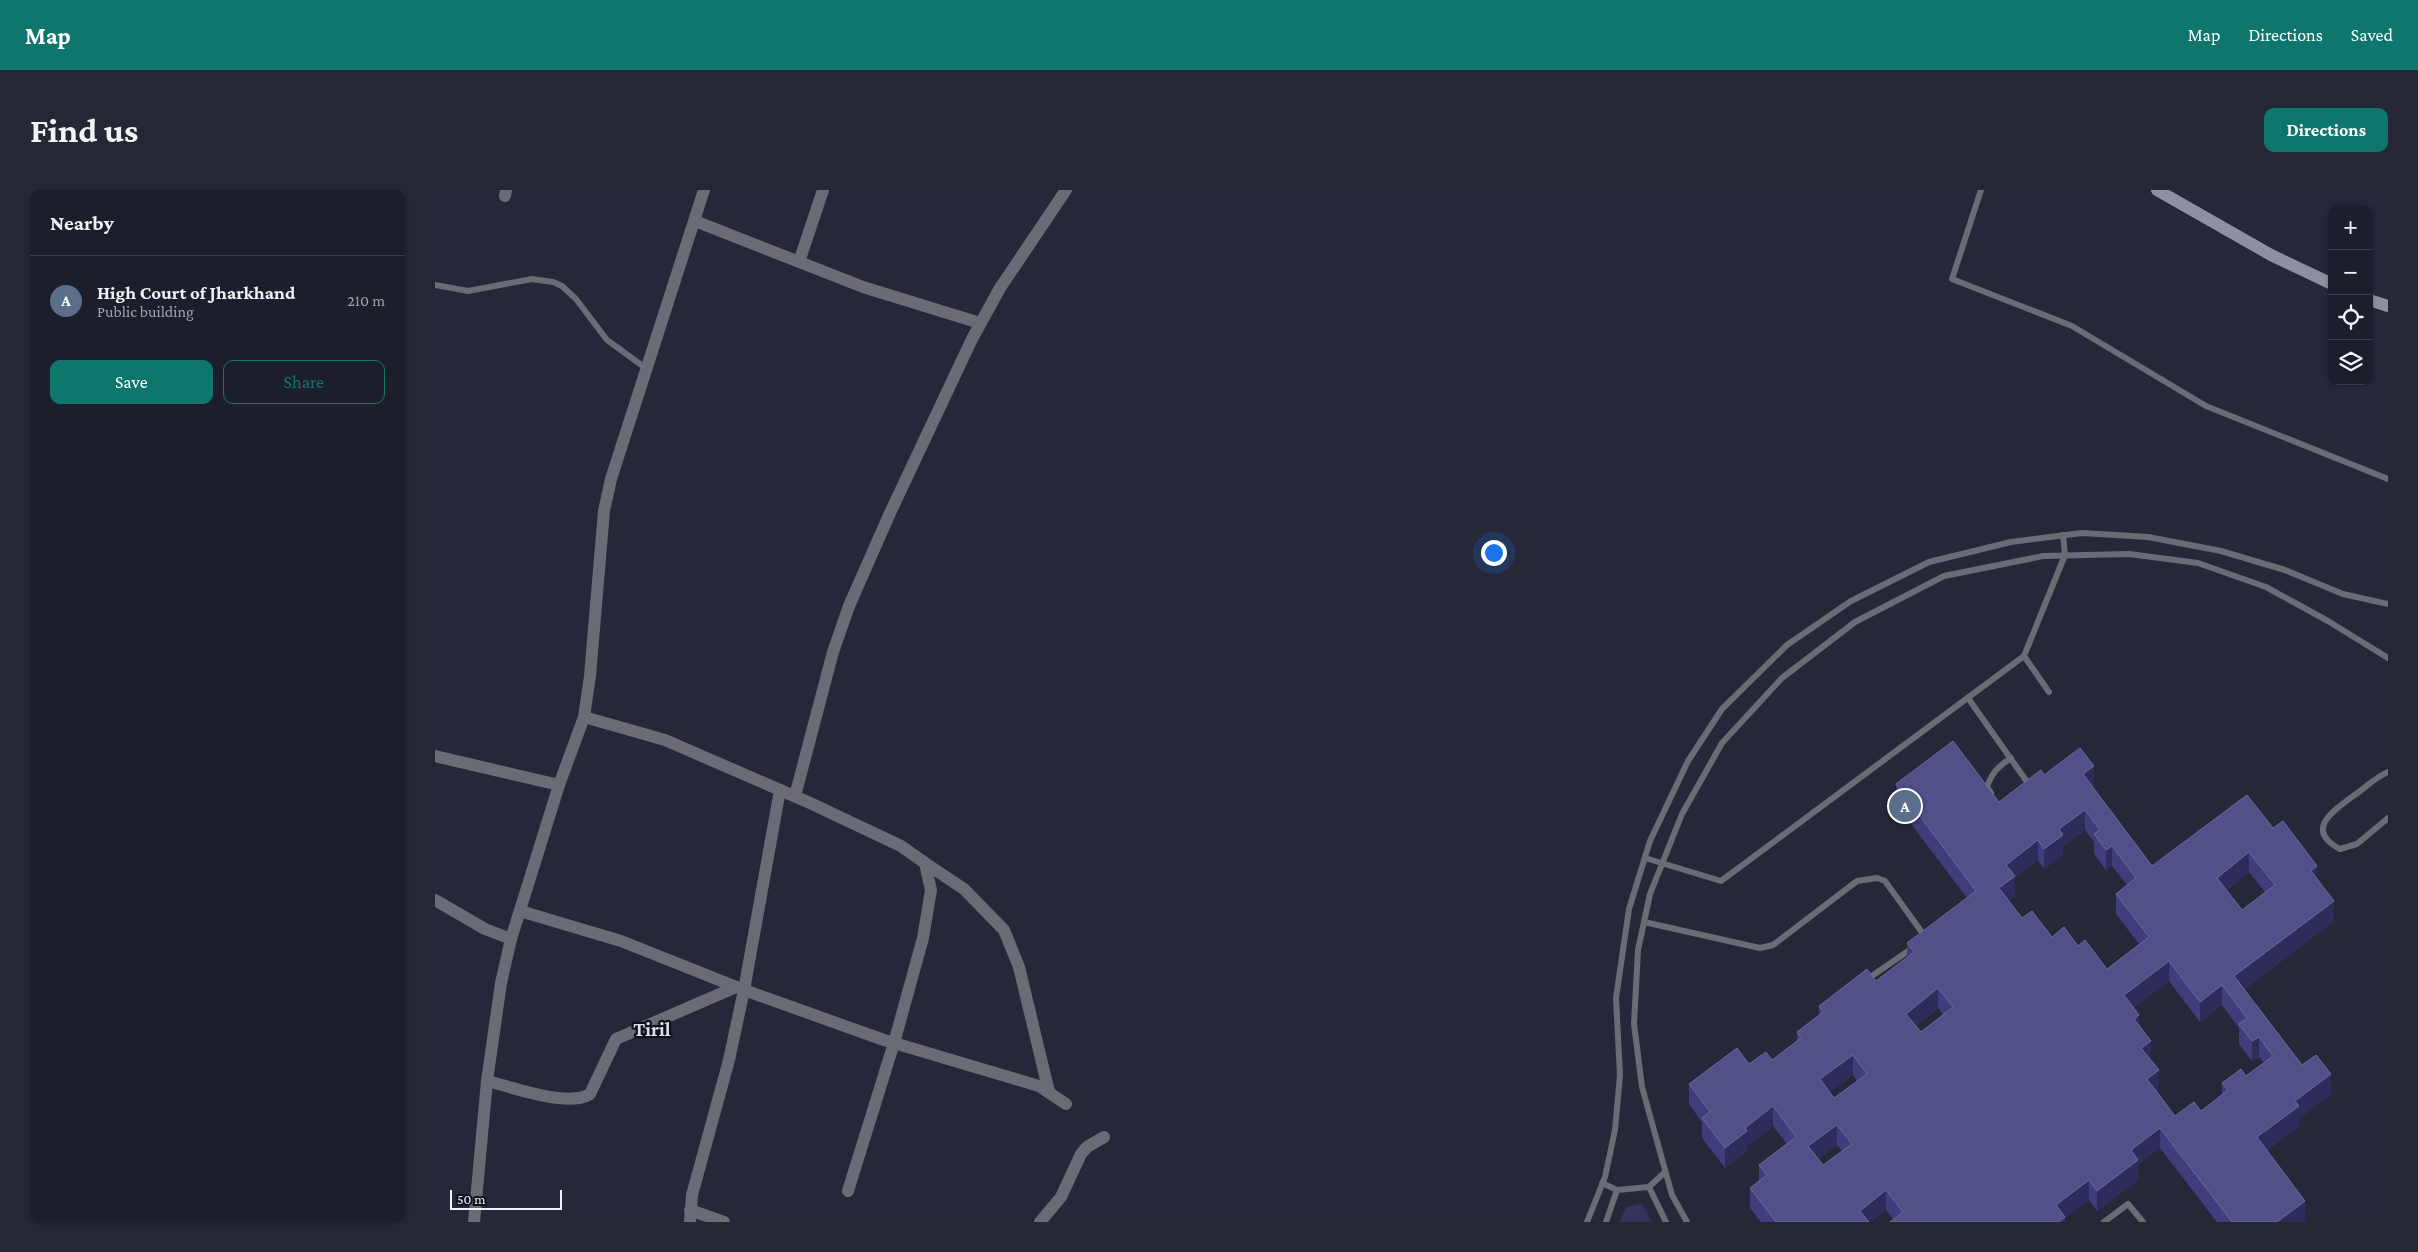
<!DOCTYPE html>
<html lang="en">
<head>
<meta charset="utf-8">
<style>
	:root { --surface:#1c1e2c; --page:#252734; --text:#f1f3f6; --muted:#a0a2a9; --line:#3a3c48; --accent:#0f766e }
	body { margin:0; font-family:"Crimson Pro",serif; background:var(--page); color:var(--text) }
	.controls { position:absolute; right:15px; top:15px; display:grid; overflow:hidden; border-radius:10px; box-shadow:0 1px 4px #0004 }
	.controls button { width:45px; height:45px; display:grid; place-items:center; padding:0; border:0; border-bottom:1px solid var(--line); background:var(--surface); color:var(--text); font:25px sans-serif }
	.scale { position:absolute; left:15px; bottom:12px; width:112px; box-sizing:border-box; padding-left:5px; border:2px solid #f0f1fe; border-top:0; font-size:14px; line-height:18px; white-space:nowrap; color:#f0f1fe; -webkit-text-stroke:4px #11111a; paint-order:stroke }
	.you { position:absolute; left:1058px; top:362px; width:18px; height:18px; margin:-12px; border:4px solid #fff; border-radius:50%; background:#1a73e8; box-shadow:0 0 0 8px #1a73e833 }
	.badge { display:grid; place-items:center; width:32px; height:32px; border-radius:50%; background:var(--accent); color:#fff; font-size:16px; font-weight:700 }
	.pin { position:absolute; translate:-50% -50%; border:2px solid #fff; box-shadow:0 1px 5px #0006 }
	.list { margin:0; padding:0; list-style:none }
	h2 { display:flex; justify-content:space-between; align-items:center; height:65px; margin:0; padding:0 20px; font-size:21px }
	h2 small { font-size:16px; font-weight:400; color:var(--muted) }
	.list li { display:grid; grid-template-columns:32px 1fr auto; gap:15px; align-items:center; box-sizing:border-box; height:90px; padding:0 20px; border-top:1px solid var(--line) }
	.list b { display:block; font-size:19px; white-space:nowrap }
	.list p { margin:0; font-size:16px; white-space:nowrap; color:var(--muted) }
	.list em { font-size:16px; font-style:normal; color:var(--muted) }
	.actions { display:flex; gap:10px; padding:15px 20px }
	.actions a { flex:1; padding:11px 0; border:1px solid var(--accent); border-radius:10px; text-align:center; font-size:18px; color:var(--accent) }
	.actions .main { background:var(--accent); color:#fff }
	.icon { flex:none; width:28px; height:28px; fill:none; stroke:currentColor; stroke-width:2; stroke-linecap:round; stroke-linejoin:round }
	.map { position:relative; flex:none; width:1953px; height:1032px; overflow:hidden; border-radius:10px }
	header { display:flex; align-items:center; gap:30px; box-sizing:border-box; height:70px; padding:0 25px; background:var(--accent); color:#fff }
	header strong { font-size:24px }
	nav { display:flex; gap:28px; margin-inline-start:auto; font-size:18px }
	.intro { display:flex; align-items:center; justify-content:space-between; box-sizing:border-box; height:120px; padding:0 30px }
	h1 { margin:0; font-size:35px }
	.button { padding:12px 22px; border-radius:10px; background:var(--accent); color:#fff; font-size:18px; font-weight:700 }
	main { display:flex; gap:30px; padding:0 30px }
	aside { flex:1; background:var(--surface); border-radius:10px; box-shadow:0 1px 4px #0004 }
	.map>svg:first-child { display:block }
	.green { fill:#33345e }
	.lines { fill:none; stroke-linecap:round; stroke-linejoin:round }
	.lane { stroke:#6a6b75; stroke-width:6 }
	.street { stroke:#6a6b75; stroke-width:12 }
	.secondary { stroke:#8e909f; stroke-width:12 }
	.wall { fill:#3f3d7b; fill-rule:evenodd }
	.shaded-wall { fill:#2d2c5b }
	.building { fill:#525089; stroke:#6b699b; fill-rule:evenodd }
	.labels { text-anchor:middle; stroke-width:4.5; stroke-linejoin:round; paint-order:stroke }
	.district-label { font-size:20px; font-weight:bold; fill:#daddf6; stroke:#11111a }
</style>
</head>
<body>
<header>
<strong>Map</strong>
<nav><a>Map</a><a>Directions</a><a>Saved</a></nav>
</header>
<div class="intro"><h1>Find us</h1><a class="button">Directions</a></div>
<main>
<aside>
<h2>Nearby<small></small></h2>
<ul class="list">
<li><span class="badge" style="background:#5c6f8a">A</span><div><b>High Court of Jharkhand</b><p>Public building</p></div><em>210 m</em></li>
</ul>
<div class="actions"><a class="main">Save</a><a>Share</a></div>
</aside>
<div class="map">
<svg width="1953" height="1032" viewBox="0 0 1953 1032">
	<rect width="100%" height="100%" fill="#26283a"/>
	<polygon class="green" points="1207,1014 1217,1032 1185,1032 1191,1017"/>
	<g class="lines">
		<g class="lane">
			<polyline points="1546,0 1517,89 1637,136 1771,216 1953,289"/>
			<polyline points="0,95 33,101 97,89 118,92 127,96 141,109 172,150 212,179"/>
			<polyline points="1589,466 1614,502"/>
			<polyline points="1533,508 1595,596"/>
			<path d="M1953,582C1942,586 1931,597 1921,604C1901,619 1867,639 1905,659L1922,654L1953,628"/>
			<path d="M1556,603L1552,597C1557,582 1564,576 1576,568"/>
			<polyline points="1210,668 1286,691 1589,466 1630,365 1628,345"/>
			<polyline points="1209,732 1325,758 1338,755 1422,691 1442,688 1450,691 1491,748"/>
			<polyline points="1431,790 1479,757"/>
			<polyline points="1167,993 1182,1000 1214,997 1230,982"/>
			<polyline points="1214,997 1231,1032"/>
			<polyline points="1152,1032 1170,987 1180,940 1185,885 1181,808 1194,719 1215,651 1253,571 1287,519 1352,455 1416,411 1494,372 1576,352 1647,343 1713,347 1786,361 1850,380 1908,404 1953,414"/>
			<polyline points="1171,1032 1182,1000"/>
			<polyline points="1252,1032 1237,1005 1207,897 1199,834 1203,760 1215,704 1247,624 1287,553 1347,488 1420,432 1509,386 1608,366 1694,364 1763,373 1831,397 1893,431 1953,468"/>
			<polyline points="1669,1032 1693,1014 1708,1032"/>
		</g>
		<g class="street">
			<polyline points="70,6 71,0"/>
			<polyline points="260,31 428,97 545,133"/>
			<polyline points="364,72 388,0"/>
			<polyline points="149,527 230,550 375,613 466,656 490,673 496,700 488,748 459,853 413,1001"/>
			<polyline points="0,566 124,595"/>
			<polyline points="360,606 398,462 414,416 455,323 537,149 565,98 631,0"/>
			<polyline points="490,673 529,699 569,740 584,777 614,902"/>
			<polyline points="0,710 50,739 76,749"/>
			<polyline points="85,721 186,751 309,800 449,850 604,896 631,914"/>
			<path d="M52,891C78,897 132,918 155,904L181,849L301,797"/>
			<polyline points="255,1020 289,1032"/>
			<polyline points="39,1032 52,891 66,793 76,749 124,595 149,527 155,486 169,321 176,289 269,0"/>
			<polyline points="255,1032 257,1005 294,870 309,800 345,600"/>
			<polyline points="605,1032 626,1007 646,964 652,957 669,947"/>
		</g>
		<g class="secondary">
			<polyline points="1722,0 1836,65 1897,94"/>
			<polyline points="1934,110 1953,116"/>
		</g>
	</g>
	<path class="wall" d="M1609,585L1659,596L1657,597L1717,676L1838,638L1882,688L1899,731L1809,799L1867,875L1896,904L1864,928V936L1832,960L1870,1031L1868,1032H1782L1725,958L1703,974V990L1662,1021L1654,1010L1630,1027V1032L1458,1029L1451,1020L1436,1032H1326L1315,1018V998L1324,991V975L1352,954L1338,936L1312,956V961L1290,978L1267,948V932L1254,914V894L1314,874L1337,870L1362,851V842L1384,826V816L1441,791L1472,767V753L1532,708L1461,614V594L1564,612ZM1650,640L1659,652V664L1671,680L1677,676L1692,695L1681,704V724L1704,754L1672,779L1643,756L1617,747L1587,728L1573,711L1580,706V688L1603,670L1609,679L1628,665V656ZM1814,682L1830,702L1807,720L1792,700ZM1734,791L1765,832L1787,815L1804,838V854L1817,871L1824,867L1829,873L1811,886L1787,893V905L1766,921L1740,926L1722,902L1724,901L1716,871L1699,817ZM1503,818L1508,825L1486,842L1481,836ZM1418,885L1422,891L1399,908L1395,902ZM1402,955L1407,961L1388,975L1383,969Z"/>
	<g class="shaded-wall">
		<polygon points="1659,576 1659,596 1648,604 1648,584"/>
		<polygon points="1650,620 1650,640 1628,656 1628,665 1609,679 1609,659 1624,639"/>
		<polygon points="1603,650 1603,670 1580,688 1580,706 1564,718 1564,698 1571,675"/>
		<polygon points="1677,656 1677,676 1671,680 1671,660"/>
		<polygon points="1814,662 1814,682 1782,708 1782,688"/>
		<polygon points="1882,676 1882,696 1876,681"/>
		<polygon points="1899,711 1899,731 1799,806 1799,786"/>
		<polygon points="1734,771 1734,791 1689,825 1689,805"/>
		<polygon points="1787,795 1787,815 1765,832 1765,812"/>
		<polygon points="1503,798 1503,818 1471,844 1471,824"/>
		<polygon points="1704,825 1704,845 1699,829"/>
		<polygon points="1824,847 1824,867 1817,871 1817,851"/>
		<polygon points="1716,851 1716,871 1706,858"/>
		<polygon points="1418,865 1418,885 1385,910 1385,889"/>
		<polygon points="1724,880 1724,901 1712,909 1712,889"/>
		<polygon points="1896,884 1896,904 1864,928 1864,936 1822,967 1822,947 1860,911"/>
		<polygon points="1338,916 1338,936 1312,956 1312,961 1290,978 1290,958 1310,938"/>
		<polygon points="1402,935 1402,955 1373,976 1373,956"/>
		<polygon points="1725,938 1725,958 1703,974 1703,990 1662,1021 1662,1001 1696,960"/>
		<polygon points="1654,990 1654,1010 1630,1027 1630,1032 1621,1032 1621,1015"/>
		<polygon points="1451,1000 1451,1020 1436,1032 1425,1032 1425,1021"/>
		<polygon points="1870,1011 1870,1031 1868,1032 1842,1032"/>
	</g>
	<path class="building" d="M1518,551L1564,612L1606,580L1609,585L1645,558L1659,576L1648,584L1717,676L1812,605L1838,638L1848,631L1882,676L1876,681L1899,711L1799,786L1867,875L1881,865L1896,884L1860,911L1864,916L1822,947L1870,1011L1842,1032H1797L1725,938L1696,960L1703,970L1662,1001L1654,990L1621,1015L1630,1027L1624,1032H1455L1468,1022L1451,1000L1425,1021L1434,1032H1341L1315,998L1332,985L1324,975L1361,947L1338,916L1310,938L1312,941L1290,958L1267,928L1275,922L1254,894L1302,858L1314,874L1331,862L1337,870L1366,848L1362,842L1388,822L1384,816L1432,779L1441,791L1479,762L1472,753L1541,701L1461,594ZM1650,620L1665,640L1659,644L1671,660L1677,656L1701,688L1681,704L1714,747L1672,779L1650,750L1643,756L1629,737L1617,747L1597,721L1587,728L1564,698L1580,686L1571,675L1603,650L1609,659L1628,645L1624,639ZM1814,662L1840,695L1807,720L1782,688ZM1734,771L1765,812L1787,795L1812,828L1804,834L1817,851L1824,847L1838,866L1811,886L1806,879L1787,893L1793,900L1766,921L1759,912L1740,926L1712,889L1724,880L1706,858L1716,851L1699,829L1704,825L1689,805ZM1503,798L1518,817L1486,842L1471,824ZM1418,865L1432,884L1399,908L1385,889ZM1402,935L1417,954L1388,975L1373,956Z"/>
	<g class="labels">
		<g class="district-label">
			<text x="217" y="846">Tiril</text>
		</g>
	</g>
</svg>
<div class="controls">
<button>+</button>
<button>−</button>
<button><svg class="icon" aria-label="locate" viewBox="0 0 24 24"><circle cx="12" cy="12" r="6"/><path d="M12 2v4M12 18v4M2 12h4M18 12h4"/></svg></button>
<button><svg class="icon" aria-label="layers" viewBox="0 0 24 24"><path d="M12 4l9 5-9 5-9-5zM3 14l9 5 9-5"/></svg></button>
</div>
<div class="scale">50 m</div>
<div class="you"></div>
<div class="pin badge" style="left:1470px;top:616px;background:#5c6f8a">A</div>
</div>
</main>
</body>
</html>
